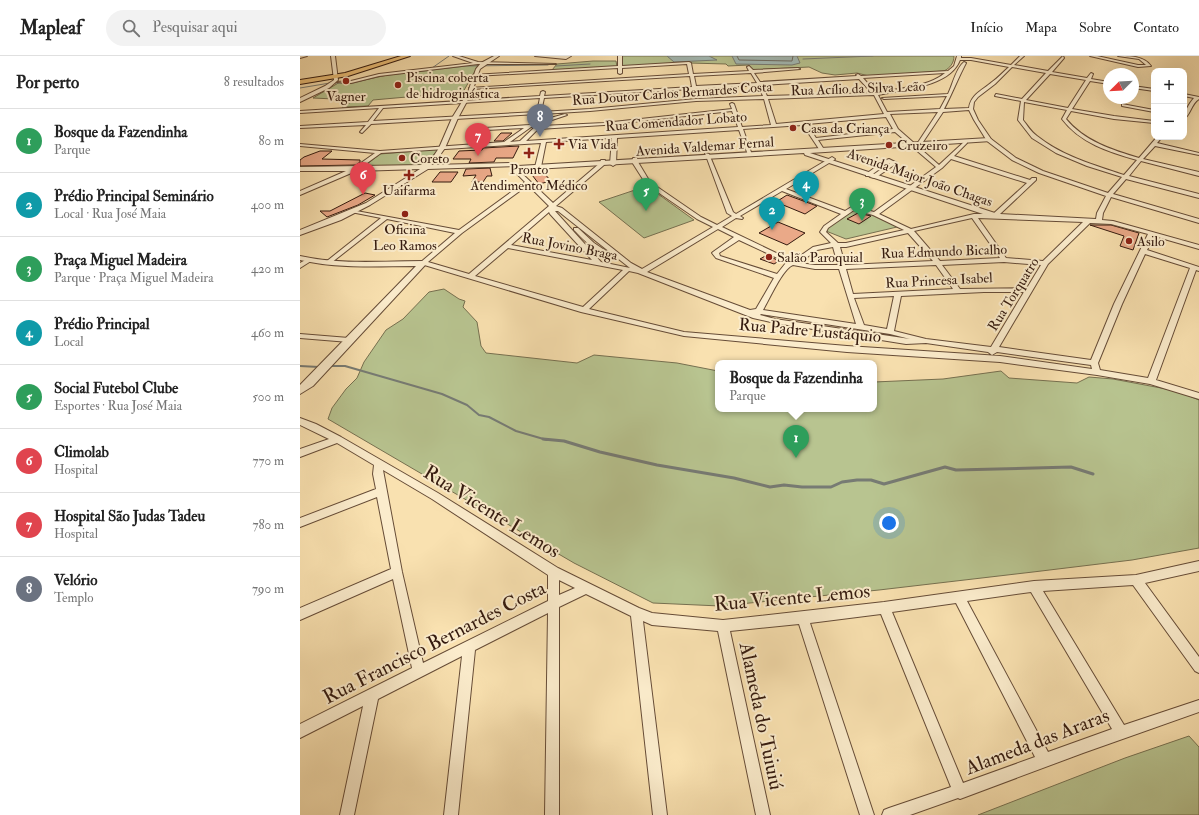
<!DOCTYPE html>
<html lang="pt">
<head>
<meta charset="utf-8">
<style>
	:root { --surface:#fff; --page:#f2f2f2; --text:#222; --muted:#767676; --line:#e0e0e0; --accent:#8f2418 }
	body { margin:0; font-family:"IM FELL Double Pica",serif; background:var(--page); color:var(--text) }
	.controls { position:absolute; right:12px; top:12px; display:grid; overflow:hidden; border-radius:8px; box-shadow:0 4px 16px #0002 }
	.controls button { width:36px; height:36px; display:grid; place-items:center; padding:0; border:0; border-bottom:1px solid var(--line); background:var(--surface); color:var(--text); font:20px sans-serif }
	.compass { position:absolute; left:803px; top:12px; width:36px; height:36px; border-radius:50%; background:var(--surface); box-shadow:0 4px 16px #0002; rotate:246deg }
	.you { position:absolute; left:589px; top:467px; width:14px; height:14px; margin:-10px; border:3px solid #fff; border-radius:50%; background:#1a73e8; box-shadow:0 0 0 6px #1a73e833 }
	.badge { display:grid; place-items:center; width:26px; height:26px; border-radius:50%; background:var(--accent); color:#fff; font-size:13px; font-weight:700 }
	.pin { position:absolute; translate:-50% -33px; filter:drop-shadow(0 1px 2px #0008) }
	.pin::after { content:''; position:absolute; top:21px; width:14px; height:12px; background:inherit; clip-path:polygon(0 0,100% 0,50% 100%) }
	.popup { position:absolute; left:415px; top:304px; width:162px; height:52px; box-sizing:border-box; display:grid; place-content:center; border-radius:8px; background:var(--surface); filter:drop-shadow(0 1px 3px #0005); font-size:13px; white-space:nowrap; color:var(--muted) }
	.popup b { font-size:15px; color:var(--text) }
	.popup::after { content:''; position:absolute; left:50%; top:100%; margin-left:-8px; border:8px solid transparent; border-top-color:var(--surface) }
	.list { margin:0; padding:0; list-style:none }
	h2 { display:flex; justify-content:space-between; align-items:center; height:52px; margin:0; padding:0 16px; font-size:17px }
	h2 small { font-size:13px; font-weight:400; color:var(--muted) }
	.list li { display:grid; grid-template-columns:26px 1fr auto; gap:12px; align-items:center; box-sizing:border-box; height:64px; padding:0 16px; border-top:1px solid var(--line) }
	.list b { display:block; font-size:15px; white-space:nowrap }
	.list p { margin:0; font-size:13px; white-space:nowrap; color:var(--muted) }
	.list em { font-size:13px; font-style:normal; color:var(--muted) }
	.icon { flex:none; width:22px; height:22px; fill:none; stroke:currentColor; stroke-width:2; stroke-linecap:round; stroke-linejoin:round }
	.map { position:relative; flex:none; width:899px; height:759px; overflow:hidden }
	header { display:flex; align-items:center; gap:24px; box-sizing:border-box; height:56px; padding:0 20px; background:var(--surface); border-bottom:1px solid var(--line) }
	header strong { font-size:19px }
	nav { display:flex; gap:22px; margin-inline-start:auto; font-size:14px }
	.search { width:280px; height:36px; background:var(--page); display:flex; align-items:center; gap:10px; box-sizing:border-box; padding:0 14px; border-radius:22px; color:var(--muted); font-size:15px }
	main { display:flex }
	aside { flex:1; background:var(--surface) }
	.map>svg:first-child { display:block }
	.green { fill:#b8c490; stroke:#767050 }
	.water { fill:#a3bbb7; stroke:#777b74 }
	.lines { fill:none; stroke-linecap:round; stroke-linejoin:round }
	.shore { stroke:#6c6b63; stroke-width:1 }
	.stream-far2 { stroke:#777b74; stroke-width:1 }
	.stream-far1 { stroke:#777b74; stroke-width:2 }
	.stream { stroke:#777b74; stroke-width:3 }
	.building { fill:#eaa988; stroke:#351b0f }
	.minor-casing { stroke:#664c37; stroke-width:2 }
	.tertiary-casing { stroke:#664c37; stroke-width:2 }
	.primary-casing { stroke:#351b0f; stroke-width:2 }
	.minor { fill:#fbeccc; fill-rule:evenodd }
	.tertiary { fill:#fbeccc; fill-rule:evenodd }
	.primary { fill:#ecc078; fill-rule:evenodd }
	.poi-dot { fill:#8f2418; stroke:#fbeccc; stroke-width:1.5 }
	.labels { text-anchor:middle; stroke-width:4; stroke-linejoin:round; paint-order:stroke }
	.far-poi-label { font-size:14px; fill:#351b0f; stroke:#fbeccc; text-anchor:start }
	.far-street-label { font-size:14px; fill:#351b0f; stroke:#fbeccc }
	.street-label { font-size:17px; fill:#351b0f; stroke:#fbeccc }
	.near-street-label { font-size:20px; fill:#351b0f; stroke:#fbeccc }
</style>
</head>
<body>
<header>
<strong>Mapleaf</strong>
<div class="search"><svg class="icon" aria-label="search" viewBox="0 0 24 24"><circle cx="10" cy="10" r="6"/><path d="M15 15l6 6"/></svg>Pesquisar aqui</div>
<nav><a>Início</a><a>Mapa</a><a>Sobre</a><a>Contato</a></nav>
</header>
<main>
<aside>
<h2>Por perto<small>8 resultados</small></h2>
<ul class="list">
<li><span class="badge" style="background:#2e9e5b">1</span><div><b>Bosque da Fazendinha</b><p>Parque</p></div><em>80 m</em></li>
<li><span class="badge" style="background:#0f9aa8">2</span><div><b>Prédio Principal Seminário</b><p>Local · Rua José Maia</p></div><em>400 m</em></li>
<li><span class="badge" style="background:#2e9e5b">3</span><div><b>Praça Miguel Madeira</b><p>Parque · Praça Miguel Madeira</p></div><em>420 m</em></li>
<li><span class="badge" style="background:#0f9aa8">4</span><div><b>Prédio Principal</b><p>Local</p></div><em>460 m</em></li>
<li><span class="badge" style="background:#2e9e5b">5</span><div><b>Social Futebol Clube</b><p>Esportes · Rua José Maia</p></div><em>500 m</em></li>
<li><span class="badge" style="background:#e0444e">6</span><div><b>Climolab</b><p>Hospital</p></div><em>770 m</em></li>
<li><span class="badge" style="background:#e0444e">7</span><div><b>Hospital São Judas Tadeu</b><p>Hospital</p></div><em>780 m</em></li>
<li><span class="badge" style="background:#6b7280">8</span><div><b>Velório</b><p>Templo</p></div><em>790 m</em></li>
</ul>
</aside>
<div class="map">
<svg width="899" height="759" viewBox="0 0 899 759">
	<rect width="100%" height="100%" fill="#f9e1b0"/>
	<filter id="stains"><feTurbulence type="fractalNoise" baseFrequency=".005" numOctaves="4"/><feColorMatrix values="0 0 0 0 .2 0 0 0 0 .09 0 0 0 0 .02 0 0 0 .5 -.17"/></filter>
	<radialGradient id="worn" r=".72"><stop offset=".6" stop-color="#630" stop-opacity="0"/><stop offset="1" stop-color="#630" stop-opacity=".3"/></radialGradient>
	<g class="green">
		<path d="M321,0H654C654,7 650,12 644,15L569,20L557,17L535,19L522,17L509,11L451,14L449,9L428,10L426,8L389,7L322,11Z"/>
		<polygon points="293,5 316,5 317,11 252,14 257,8"/>
		<polygon points="175,8 178,10 163,36 73,44 68,50 43,51 42,51 55,44 13,42 40,26 55,26 92,18"/>
		<polygon points="139,93 123,110 62,112 80,98"/>
		<polygon points="347,130 394,164 344,182 299,146"/>
		<polygon points="553,153 574,158 596,169 597,171 546,183 526,175 526,171"/>
		<polygon points="144,233 159,243 165,245 163,251 177,266 181,290 186,297 277,307 294,299 377,307 418,315 418,353 574,353 574,326 643,323 701,315 709,322 777,327 789,321 813,323 877,335 899,344 899,492 832,504 733,516 579,534 420,550 353,547 274,507 28,363 32,352 46,333 57,322 64,306 86,274 103,263 129,236"/>
		<polygon points="889,680 899,691 899,759 678,759 825,702"/>
	</g>
	<g class="water">
		<polygon points="367,0 409,0 417,4 374,6"/>
		<polygon points="432,0 497,0 500,7 492,9 436,8"/>
	</g>
	<g class="lines">
		<polyline class="shore" points="437,0 439,4 492,5 493,0"/>
		<g class="stream-far2">
			<polyline points="503,3 573,0"/>
			<polyline points="256,10 290,8"/>
			<polyline points="132,12 149,0"/>
			<polyline points="0,32 30,27 53,27 80,20 166,10 248,9"/>
		</g>
		<g class="stream-far1">
			<polyline points="0,310 19,311"/>
			<polyline points="30,310 45,310 142,338 167,349 179,359 189,361 216,375 247,384"/>
		</g>
		<polyline class="stream" points="243,383 264,385 300,396 357,409 434,422 470,431 484,429 502,431 531,431 542,426 557,424 571,424 584,428 645,411 656,414 771,411 793,418"/>
	</g>
	<g class="building">
		<polygon points="201,77 212,77 203,85 194,85"/>
		<polygon points="219,90 213,102 196,102 194,106 169,107 171,103 153,103 159,95 182,94 183,92"/>
		<polygon points="20,95 32,95 22,103 60,104 60,106 56,109 0,110 0,104 4,101"/>
		<polygon points="190,112 192,120 187,120 183,126 172,126 176,119 163,120 166,113"/>
		<polygon points="241,114 243,116 251,125 239,128 229,115"/>
		<polygon points="140,116 158,116 151,126 132,126"/>
		<polygon points="65,137 75,139 58,149 27,161 20,155 30,155"/>
		<polygon points="487,139 517,150 505,158 476,146"/>
		<polygon points="558,157 571,160 559,168 547,163"/>
		<polygon points="478,166 505,177 487,189 459,177"/>
		<polygon points="790,169 811,169 839,177 833,194 820,190 824,180"/>
		<polygon points="467,199 479,205 474,208 460,203"/>
	</g>
	<g class="lines">
		<defs>
			<g id="minor">
				<polygon points="0,0 7,0 0,2"/>
				<polygon points="153,0 159,0 178,6 256,8 178,8 79,20 51,27 37,26 51,25 79,18 173,7"/>
				<polygon points="235,0 271,0 266,3"/>
				<path d="M318,0H322V10L389,6L391,7L393,18L449,15L447,11L449,10L453,14L498,12L500,13L454,17L460,26L557,20L556,19L558,18L561,20L648,15L654,10L657,0H661V2H671L711,9L720,0H724L714,9L748,15L763,0L764,2L752,16L787,22L791,17L793,18L791,23L809,26V28L790,25L772,53L814,60L854,65V67L814,63L771,55L766,63C784,85 812,94 839,102L857,81H862L857,87L899,97V99L855,90L843,103L899,116V120L841,105L829,120L899,138V142L826,123L813,138L899,163V167L811,141L803,157L802,164L813,165L899,189V193L854,180L847,194L899,211V215L896,214L856,324L899,337V343L850,328L797,319L700,306L547,296L384,280L281,256L121,208V206L155,177L87,163L31,207H27V205L81,162L51,156V154L159,174L225,126L212,113L215,111L253,147L300,107L301,104H305L304,109L256,150L262,152L331,207L342,213L413,171L397,163L346,128L332,106L333,102H337L338,106L350,126L401,161L417,169L432,160L427,157L405,97L409,98L433,156L436,158L532,101L535,103L534,104L486,133L545,155L553,150L574,156L636,111L595,76L518,84L525,95L523,96H521L503,69L443,73L452,99L450,100L448,99L439,74L317,82L316,108L313,110L310,108L312,82L246,86L241,111L238,113L235,111L241,87L81,97L56,115L53,113L54,112L75,97L0,90V88L80,95L204,86L224,72L187,74L185,72L229,69L238,66L237,58L71,68L62,77L60,76L66,69L0,72V70L68,66L79,52L0,57V55L240,40L241,36L243,35L245,36L244,40L392,31L390,20L171,33L169,32L389,18L387,8L322,12V17L320,18L318,17V12L175,20L173,19L318,10ZM660,4H671L709,11C703,16 698,22 692,26C683,34 671,38 669,52L644,53C652,38 658,22 666,7L664,6C656,12 653,28 648,38L582,42L584,43L647,40L640,53L587,56L578,39C602,34 650,31 660,4ZM712,11L746,17L722,43L696,38L695,40L721,45L718,64L732,82L756,97L787,110L822,121L808,137L743,115L716,102L691,83L678,64L673,53L674,46L678,41L695,28ZM451,17L457,27L396,30L394,20ZM645,17C626,32 599,32 576,37L563,22ZM750,18L786,24L768,52L726,44ZM559,23L572,37L467,40L462,29ZM458,29L463,40L396,43L290,53L241,56L244,42L392,33L393,37L395,38L397,37L396,33ZM574,39L584,58L476,68L468,43ZM240,42L237,56L73,65L83,52ZM464,43L471,69L442,71L434,48L432,47L430,48L432,53L304,67L241,70L243,67L267,59L265,58L243,64L242,58L290,55L396,45ZM724,46L767,54L762,63C780,87 809,96 837,104L824,119C794,109 762,100 737,80C731,76 727,69 723,64ZM669,54L674,64L687,85L712,104L739,117L806,140L797,157L796,163L700,158L736,124V122H732L730,124L654,100L667,87V85H665L639,109L598,73L590,58L638,56L617,88L619,89H621L643,56ZM432,55L438,71L226,85L238,73L304,69ZM586,61L593,73L516,82L507,68ZM237,69L220,85L210,86L231,71ZM651,103L727,127L693,158H674L611,173L579,158L642,112ZM228,129L249,150L169,218L128,206L162,177ZM482,135L541,158L524,170L520,176L531,187L513,191L493,205L422,171L436,162L442,163L443,162L440,160ZM554,154L573,159L604,174L546,187H538L526,176L528,172ZM255,155H258L330,212L301,206ZM249,156L250,158L292,204L211,189ZM672,162L700,202L640,205L614,175ZM678,162L783,166L743,205L706,202ZM790,167L811,168L848,178L814,248L791,304L699,291L748,208ZM418,173L434,181L413,196L412,197L416,202L474,222L456,253L450,254L347,216ZM608,177L633,205L545,209L540,191H546ZM439,184L488,207L485,208L477,218L420,200L419,197ZM533,191L538,209H515L499,207L517,194ZM208,192L323,214L283,251L175,220ZM845,198L890,212L848,322L800,314L798,307L822,248ZM704,206L741,209L727,232L660,233L642,209ZM493,209L515,213H539L556,268L463,254C469,244 483,212 493,209ZM636,209L653,233L553,238L546,213ZM329,215L338,217L453,262L475,267L606,288L626,287L688,296L692,299L697,296L791,309L792,313L700,300L547,290L384,276L289,253ZM684,236H724L691,291L626,283L594,275L601,240ZM594,240L587,273L564,269L554,242ZM461,258L590,278L610,283L475,263L460,259Z"/>
				<path d="M790,0H797L838,9H846L839,3L818,0C830,0 844,0 851,10L838,11Z"/>
				<polygon points="833,30 854,33 854,35 833,32"/>
				<path d="M884,38L899,41V43C891,48 891,58 884,63C884,56 889,48 894,42L884,40Z"/>
				<polygon points="822,48 854,54 854,56 822,50"/>
				<polygon points="589,103 597,107 575,122 570,121 590,107 588,107 570,120 566,120 566,118 584,105"/>
				<path d="M274,172H278L294,187L315,201V203C304,205 282,182 274,174Z"/>
				<polygon points="9,202 11,203 11,205 0,212 0,207"/>
				<polygon points="0,278 49,282 53,284 49,286 0,282"/>
				<path d="M0,362L16,368L41,381L138,437L258,512L339,552L352,557L423,564L584,546L734,525L836,519L899,505V515L845,527L899,601V617L895,615L833,529L743,535L824,669L899,644V656L783,697L660,743L658,742L610,759H582L584,754L589,752L651,731L581,558L510,567L574,759H560L499,568L430,575L470,759H456L418,575L352,569L343,565L367,759H353L331,560L286,538L259,551V759H245L248,557L175,594L158,759H144L162,600L78,643L54,759H40L63,650L0,682V668L112,612L93,523L0,564V552L91,513L77,441L0,471V462L76,433L73,418L74,409L37,387L0,401V393L29,383L0,369ZM83,414L132,443L248,519V545L123,607L102,516ZM259,524L275,532L259,539ZM731,536L812,673L748,696L667,545ZM656,547L735,701L663,727L592,556Z"/>
			</g>
			<g id="tertiary">
				<polygon points="31,0 35,0 38,24 29,32 0,46 0,42 25,30 34,24"/>
				<polygon points="194,0 199,0 180,13 172,36 158,62 145,92 135,106 131,109 212,107 215,109 214,110 128,113 70,149 41,164 0,179 0,174 66,147 120,113 56,115 0,139 0,135 46,115 0,115 0,111 122,109 131,104 139,92 152,62 168,36 176,13 181,7"/>
				<polygon points="689,82 692,84 691,85 510,97 698,158 699,160 695,162 505,99 504,97 218,114 215,112 218,110"/>
				<path d="M0,200C41,209 82,205 123,205L127,207L13,330L0,338V329L116,210C77,210 39,213 0,204Z"/>
			</g>
			<polygon id="primary" points="101,0 110,0 48,20 0,28 0,24 45,17"/>
		</defs>
		<use href="#minor" class="minor-casing"/>
		<use href="#tertiary" class="tertiary-casing"/>
		<use href="#primary" class="primary-casing"/>
		<use href="#minor" class="minor"/>
		<use href="#tertiary" class="tertiary"/>
		<use href="#primary" class="primary"/>
	</g>
	<g class="poi-dot">
		<circle cx="46" cy="25" r="4"/>
		<circle cx="98" cy="29" r="4"/>
		<circle cx="493" cy="72" r="4"/>
		<path d="M257 82h4v4h4v4h-4v4h-4v-4h-4v-4h4z"/>
		<circle cx="589" cy="89" r="4"/>
		<path d="M227 91h4v4h4v4h-4v4h-4v-4h-4v-4h4z"/>
		<circle cx="102" cy="102" r="4"/>
		<path d="M107 113h4v4h4v4h-4v4h-4v-4h-4v-4h4z"/>
		<circle cx="105" cy="158" r="4"/>
		<circle cx="829" cy="185" r="4"/>
		<circle cx="469" cy="201" r="4"/>
	</g>
	<g class="labels">
		<g class="far-poi-label">
			<text x="106" y="26">Piscina coberta<tspan x="106" dy="16">de hidroginástica</tspan></text>
			<text x="46" y="45" text-anchor="middle">Vagner</text>
			<text x="501" y="77">Casa da Criança</text>
			<text x="268" y="93">Via Vida</text>
			<text x="597" y="94">Cruzeiro</text>
			<text x="110" y="107">Coreto</text>
			<text x="229" y="118" text-anchor="middle">Pronto<tspan x="229" dy="16">Atendimento Médico</tspan></text>
			<text x="109" y="139" text-anchor="middle">Uaifarma</text>
			<text x="105" y="178" text-anchor="middle">Oficina<tspan x="105" dy="16">Leo Ramos</tspan></text>
			<text x="837" y="190">Asilo</text>
			<text x="477" y="206">Salão Paroquial</text>
		</g>
		<g class="far-street-label">
			<text transform="translate(558 32) rotate(-2)" y="5">Rua Acílio da Silva Leão</text>
			<text transform="translate(372 37) rotate(-4)" y="5">Rua Doutor Carlos Bernardes Costa</text>
			<text transform="translate(376 65) rotate(-4)" y="5">Rua Comendador Lobato</text>
			<text transform="translate(405 90) rotate(-4)" y="5">Avenida Valdemar Fernal</text>
			<text transform="translate(620 121) rotate(19)" y="5">Avenida Major João Chagas</text>
			<text transform="translate(270 190) rotate(11)" y="5">Rua Jovino Braga</text>
			<text transform="translate(644 195) rotate(-2)" y="5">Rua Edmundo Bicalho</text>
			<text transform="translate(639 224) rotate(-3)" y="5">Rua Princesa Isabel</text>
			<text transform="translate(713 238) rotate(-58)" y="5">Rua Torquatro</text>
		</g>
		<g class="street-label">
			<text transform="translate(510 274) rotate(5)" y="6">Rua Padre Eustáquio</text>
		</g>
		<g class="near-street-label">
			<text transform="translate(192 455) rotate(32)" y="7">Rua Vicente Lemos</text>
			<text transform="translate(492 541) rotate(-5)" y="7">Rua Vicente Lemos</text>
			<text transform="translate(134 586) rotate(-27)" y="7">Rua Francisco Bernardes Costa</text>
			<text transform="translate(462 660) rotate(78)" y="7">Alameda do Tuiuiú</text>
			<text transform="translate(737 685) rotate(-21)" y="7">Alameda das Araras</text>
		</g>
	</g>
	<rect width="100%" height="100%" filter="url(#stains)"/>
	<rect width="100%" height="100%" fill="url(#worn)"/>
</svg>
<div class="controls">
<button>+</button>
<button>−</button>
</div>
<svg class="compass" viewBox="-18 -18 36 36"><path d="M0-13l5 13h-10z" fill="#e53935"/><path d="M0 13l5-13h-10z" fill="#767676"/></svg>
<div class="you"></div>
<div class="pin badge" style="left:496px;top:402px;background:#2e9e5b">1</div>
<div class="popup"><b>Bosque da Fazendinha</b>Parque</div>
<div class="pin badge" style="left:472px;top:174px;background:#0f9aa8">2</div>
<div class="pin badge" style="left:562px;top:165px;background:#2e9e5b">3</div>
<div class="pin badge" style="left:506px;top:148px;background:#0f9aa8">4</div>
<div class="pin badge" style="left:346px;top:155px;background:#2e9e5b">5</div>
<div class="pin badge" style="left:63px;top:139px;background:#e0444e">6</div>
<div class="pin badge" style="left:178px;top:100px;background:#e0444e">7</div>
<div class="pin badge" style="left:240px;top:81px;background:#6b7280">8</div>
</div>
</main>
</body>
</html>
